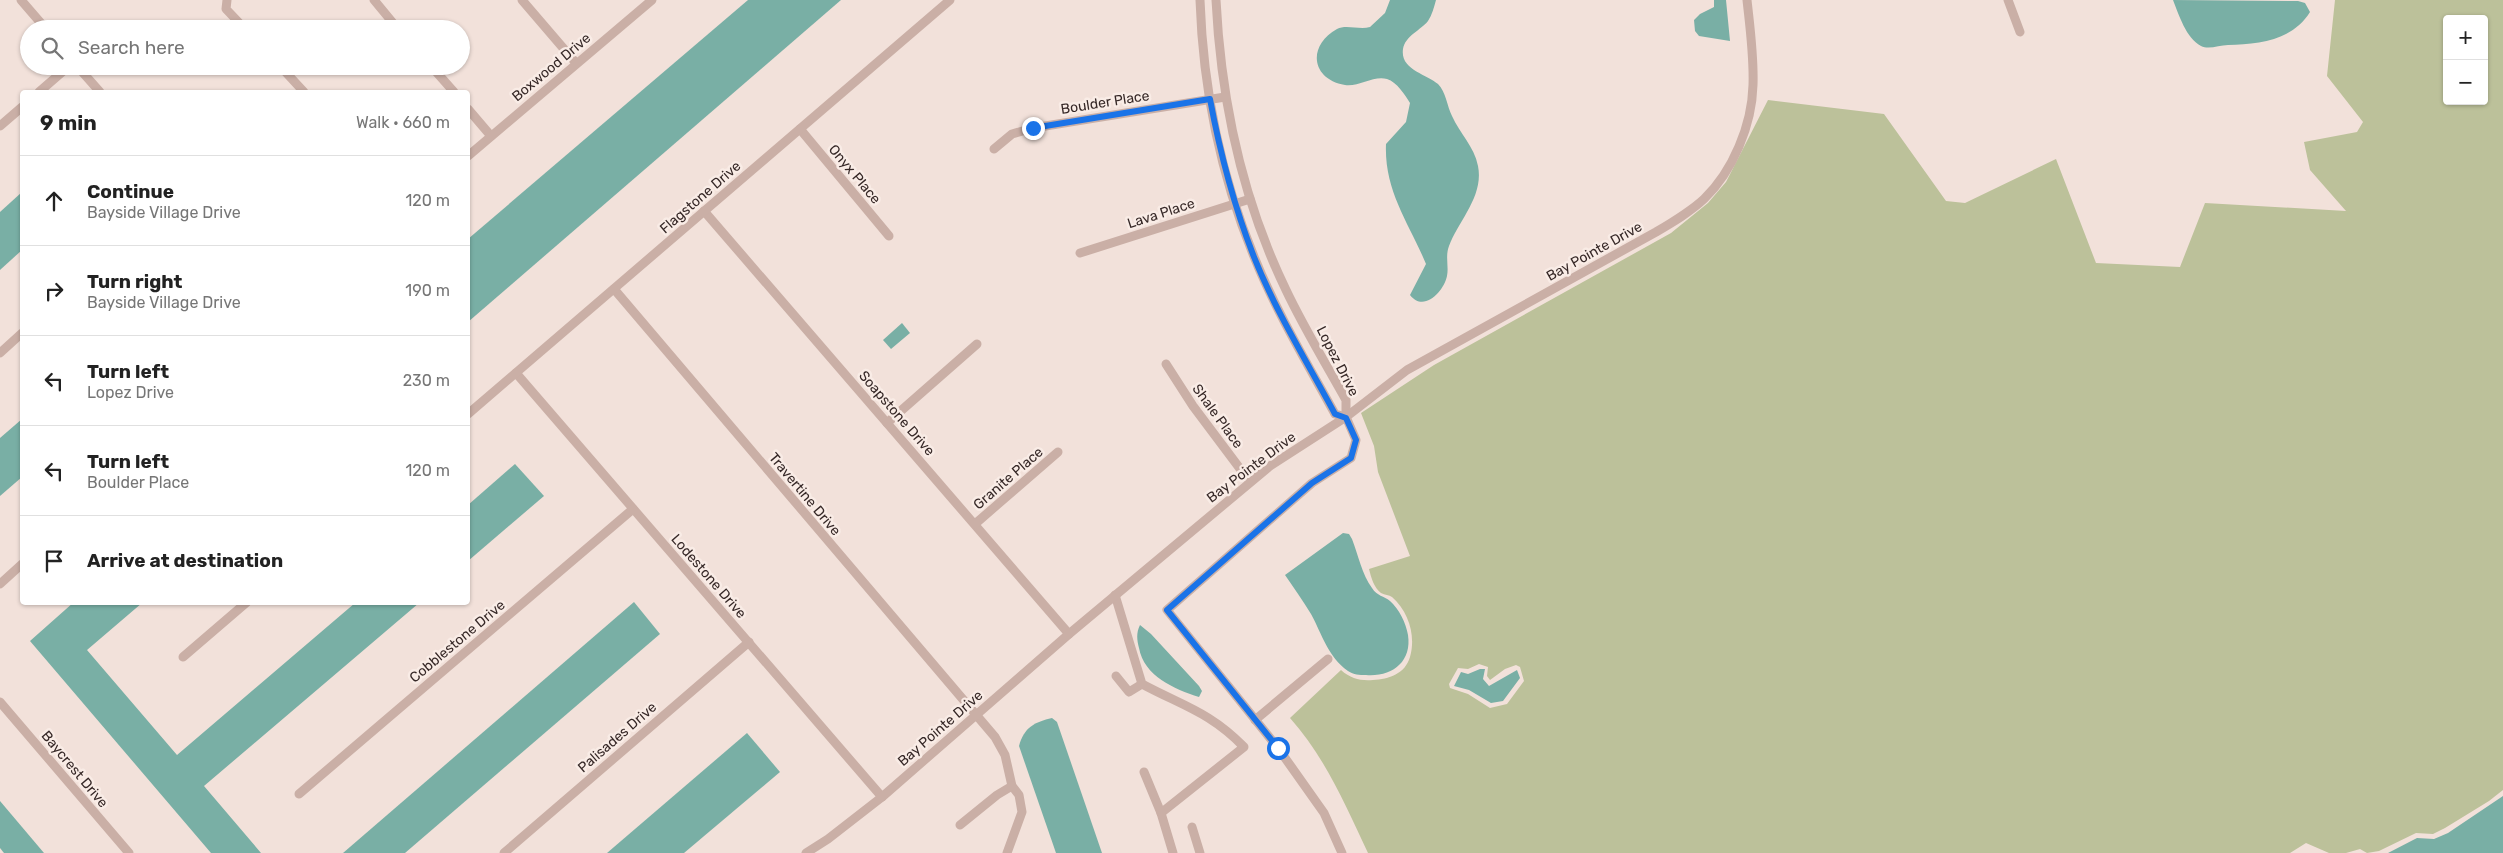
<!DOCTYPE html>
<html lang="en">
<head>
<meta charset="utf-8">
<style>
	:root { --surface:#fff; --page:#f2f2f2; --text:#222; --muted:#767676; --line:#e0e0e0 }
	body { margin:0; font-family:Rubik,sans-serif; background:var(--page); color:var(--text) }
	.controls { position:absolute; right:15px; top:15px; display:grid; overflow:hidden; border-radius:5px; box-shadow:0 1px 4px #0004 }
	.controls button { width:45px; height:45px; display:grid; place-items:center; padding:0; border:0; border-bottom:1px solid var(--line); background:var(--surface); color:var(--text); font:25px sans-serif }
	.stop { position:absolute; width:15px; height:15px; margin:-11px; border:4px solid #1a73e8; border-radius:50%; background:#fff }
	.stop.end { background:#1a73e8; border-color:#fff; box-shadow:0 1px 5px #0008 }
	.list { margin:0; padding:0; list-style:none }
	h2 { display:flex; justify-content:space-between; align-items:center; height:65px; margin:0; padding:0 20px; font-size:21px }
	h2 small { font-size:16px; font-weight:400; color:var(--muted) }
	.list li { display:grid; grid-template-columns:32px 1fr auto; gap:15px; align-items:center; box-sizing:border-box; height:90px; padding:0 20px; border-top:1px solid var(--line) }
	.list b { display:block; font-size:19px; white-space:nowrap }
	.list p { margin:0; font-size:16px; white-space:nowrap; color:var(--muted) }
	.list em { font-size:16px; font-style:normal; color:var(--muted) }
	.icon { flex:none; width:28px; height:28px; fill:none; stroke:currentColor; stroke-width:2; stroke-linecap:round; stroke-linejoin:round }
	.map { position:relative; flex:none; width:2503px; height:853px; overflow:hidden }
	.search { position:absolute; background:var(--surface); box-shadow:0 1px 4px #0004; left:20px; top:20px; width:450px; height:55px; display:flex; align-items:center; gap:12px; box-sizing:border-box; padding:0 18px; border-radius:28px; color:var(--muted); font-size:19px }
	.panel { position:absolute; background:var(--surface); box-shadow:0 1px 4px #0004; left:20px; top:90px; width:450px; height:515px; border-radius:5px }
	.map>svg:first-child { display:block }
	.green { fill:#bcc19a; fill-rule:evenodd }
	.water { fill:#79afa5 }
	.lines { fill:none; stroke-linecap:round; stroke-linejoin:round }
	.minor { stroke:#caafa6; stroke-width:9 }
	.route { stroke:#1a73e8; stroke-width:6 }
	.labels { text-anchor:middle; stroke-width:5; stroke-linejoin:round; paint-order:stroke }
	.street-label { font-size:14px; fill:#362827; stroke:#f9ece6 }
</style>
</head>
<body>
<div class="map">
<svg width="2503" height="853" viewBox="0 0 2503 853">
	<rect width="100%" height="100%" fill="#f2e1da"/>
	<path class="green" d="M2335,0H2503V790L2489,801L2445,828L2433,834L2416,833L2379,851L2367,853L2360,849L2346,853H2329L2306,843L2290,853H1368C1346,806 1325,757 1290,718L1341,670C1351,679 1361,681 1373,680C1389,679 1405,674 1410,657C1416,636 1409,612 1392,597C1389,595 1385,595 1381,593C1374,588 1371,577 1369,569L1410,556L1378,472L1374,446L1361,413L1434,365L1671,233L1708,203L1726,182L1768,100L1884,114L1946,201L1965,203L2056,159L2096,263L2180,267L2205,203L2346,211L2310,170L2304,142L2357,132L2363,122L2327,76ZM2447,19H2484V101H2447ZM1479,664L1488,667L1487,676L1490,680L1505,669L1516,665L1520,667L1524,681L1507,704L1490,708L1468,694L1450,688L1449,684L1458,668L1468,669Z"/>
	<g class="water">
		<polygon points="748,0 841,0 468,322 468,239"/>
		<path d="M1390,0H1436C1434,7 1432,15 1428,21C1421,30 1405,36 1403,49C1400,70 1427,74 1438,84C1446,92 1447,106 1452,116C1460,134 1474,146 1478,166C1484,196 1459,220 1449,246C1445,257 1449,266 1447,276C1444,291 1424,313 1410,295L1426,264C1409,223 1384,191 1386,144L1406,122L1410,103C1405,95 1397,82 1387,79C1374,75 1359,87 1345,85C1311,79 1307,46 1337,29C1346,24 1359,30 1370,27L1385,13Z"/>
		<polygon points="1714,0 1726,0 1730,41 1699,36 1695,31 1694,20 1700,14 1714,7"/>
		<path d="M2173,0L2298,1L2305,3L2310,12C2292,41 2258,44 2228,45C2219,45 2209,50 2201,46C2186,38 2179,15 2173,0Z"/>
		<polygon points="22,192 22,250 0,270 0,212"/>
		<polygon points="902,323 910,333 891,349 883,340"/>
		<polygon points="22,419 22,477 0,496 0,438"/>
		<polygon points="515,464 544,496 468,561 468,505"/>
		<path d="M1343,533L1349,534L1352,539C1358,554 1362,575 1372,588C1377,596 1384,596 1390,601C1399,609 1406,623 1408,635C1412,662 1392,677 1366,675C1359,675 1354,675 1348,671C1328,657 1322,634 1311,614C1303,601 1294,588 1285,575Z"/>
		<polygon points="74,602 142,603 87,650 177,755 355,603 419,603 204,786 261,853 211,853 30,641"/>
		<polygon points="634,602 660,634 405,853 343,853"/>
		<path d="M1140,625L1151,634L1199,686L1202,691L1199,697C1174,689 1144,676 1139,648C1137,640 1136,633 1140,625Z"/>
		<polygon points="1480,669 1485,669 1483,679 1489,686 1517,670 1520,678 1503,701 1491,703 1469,690 1454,686 1461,672 1468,674"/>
		<path d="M1052,718L1057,722L1102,853H1056L1019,746C1024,727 1035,722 1052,718Z"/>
		<polygon points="747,733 780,772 684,853 607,853"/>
		<polygon points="2503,796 2503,853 2388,853 2417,838 2434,839 2448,833"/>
		<polygon points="0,801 44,853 4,853 0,848"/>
	</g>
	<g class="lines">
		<g class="minor">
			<polyline points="21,0 46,29"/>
			<polyline points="227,0 226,9 245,29"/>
			<polyline points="374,0 398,29"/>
			<polyline points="522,0 576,63"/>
			<path d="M1200,0C1203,88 1221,177 1255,259C1277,313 1307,363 1335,414L1346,417"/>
			<path d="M1216,0C1221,100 1242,199 1286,290C1304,328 1326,364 1346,400V417L1356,440L1351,458L1312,483L1167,610L1278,748L1324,813L1342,853"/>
			<polyline points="2008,0 2020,32"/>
			<polyline points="77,66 100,92"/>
			<polyline points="280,66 304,92"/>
			<polyline points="431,66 454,92"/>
			<polyline points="39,92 69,66"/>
			<polyline points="468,109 491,136"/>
			<polyline points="0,126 22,107"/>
			<polyline points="800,129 889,236"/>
			<polyline points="994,149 1012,134 1033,128 1225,97"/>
			<polyline points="468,156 652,0"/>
			<polyline points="704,211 1069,634"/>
			<polyline points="1080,253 1250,199"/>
			<polyline points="614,289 995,737 1005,755 1012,786 1019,795 1022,812 1007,853"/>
			<polyline points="0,353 22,333"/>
			<polyline points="1166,364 1193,406 1250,482"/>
			<polyline points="516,373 882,797"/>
			<polyline points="468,414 950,0"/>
			<polyline points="887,423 977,344"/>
			<polyline points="975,524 1058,452"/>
			<polyline points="0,584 22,564"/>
			<path d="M1115,595L1142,684C1183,706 1210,712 1244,747L1161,813"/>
			<polyline points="183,657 247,602"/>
			<polyline points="1116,676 1129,692 1142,684"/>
			<polyline points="0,702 129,853"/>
			<polyline points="1255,720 1328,659"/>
			<polyline points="1144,772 1161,813 1173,853"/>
			<polyline points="299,794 633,509"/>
			<polyline points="960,825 997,795 1012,786"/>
			<polyline points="1192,827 1200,853"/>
			<polyline points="504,853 749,642"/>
			<path d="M806,853L828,839L882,797L1069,634L1270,466L1346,417L1407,370L1656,232C1673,222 1690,212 1704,199C1733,171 1752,125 1753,85C1754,56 1750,28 1747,0"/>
		</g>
	</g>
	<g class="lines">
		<path class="route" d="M1033,128L1210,99C1220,153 1234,206 1254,257C1276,312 1307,362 1335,414L1346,418L1356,440L1351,458L1312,483L1167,610L1278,748"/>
	</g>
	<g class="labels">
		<g class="street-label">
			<text transform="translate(551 67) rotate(-40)" y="5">Boxwood Drive</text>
			<text transform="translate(1105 102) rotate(-9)" y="5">Boulder Place</text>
			<text transform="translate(855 174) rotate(50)" y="5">Onyx Place</text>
			<text transform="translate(700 197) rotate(-41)" y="5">Flagstone Drive</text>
			<text transform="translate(1161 213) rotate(-18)" y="5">Lava Place</text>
			<text transform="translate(1594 251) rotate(-29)" y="5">Bay Pointe Drive</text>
			<text transform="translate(1338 361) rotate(63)" y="5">Lopez Drive</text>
			<text transform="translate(897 413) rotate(49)" y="5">Soapstone Drive</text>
			<text transform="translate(1218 416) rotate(54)" y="5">Shale Place</text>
			<text transform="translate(1251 467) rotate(-37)" y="5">Bay Pointe Drive</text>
			<text transform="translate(1008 478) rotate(-41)" y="5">Granite Place</text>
			<text transform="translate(805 494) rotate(50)" y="5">Travertine Drive</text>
			<text transform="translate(709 576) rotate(49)" y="5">Lodestone Drive</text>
			<text transform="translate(457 641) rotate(-40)" y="5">Cobblestone Drive</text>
			<text transform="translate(940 728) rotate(-41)" y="5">Bay Pointe Drive</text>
			<text transform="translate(617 737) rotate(-41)" y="5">Palisades Drive</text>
			<text transform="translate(75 769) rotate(50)" y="5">Baycrest Drive</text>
		</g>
	</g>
</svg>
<div class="controls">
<button>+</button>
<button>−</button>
</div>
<div class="stop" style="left:1278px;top:748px"></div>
<div class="stop end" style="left:1033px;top:128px"></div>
<div class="search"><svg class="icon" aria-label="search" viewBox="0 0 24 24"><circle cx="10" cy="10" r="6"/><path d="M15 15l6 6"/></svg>Search here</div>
<section class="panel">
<h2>9 min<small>Walk · 660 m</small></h2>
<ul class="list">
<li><svg class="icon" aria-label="ahead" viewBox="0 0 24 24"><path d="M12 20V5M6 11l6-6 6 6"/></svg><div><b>Continue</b><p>Bayside Village Drive</p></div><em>120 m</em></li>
<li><svg class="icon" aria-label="right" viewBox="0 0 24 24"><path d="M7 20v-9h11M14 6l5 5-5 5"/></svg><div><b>Turn right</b><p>Bayside Village Drive</p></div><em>190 m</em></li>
<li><svg class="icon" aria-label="left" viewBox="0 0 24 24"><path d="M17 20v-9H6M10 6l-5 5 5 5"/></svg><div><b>Turn left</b><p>Lopez Drive</p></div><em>230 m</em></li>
<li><svg class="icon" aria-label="left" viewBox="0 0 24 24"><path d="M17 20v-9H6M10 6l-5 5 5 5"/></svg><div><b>Turn left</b><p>Boulder Place</p></div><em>120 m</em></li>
<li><svg class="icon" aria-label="arrive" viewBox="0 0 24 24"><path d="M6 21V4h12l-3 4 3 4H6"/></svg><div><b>Arrive at destination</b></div></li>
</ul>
</section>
</div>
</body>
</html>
